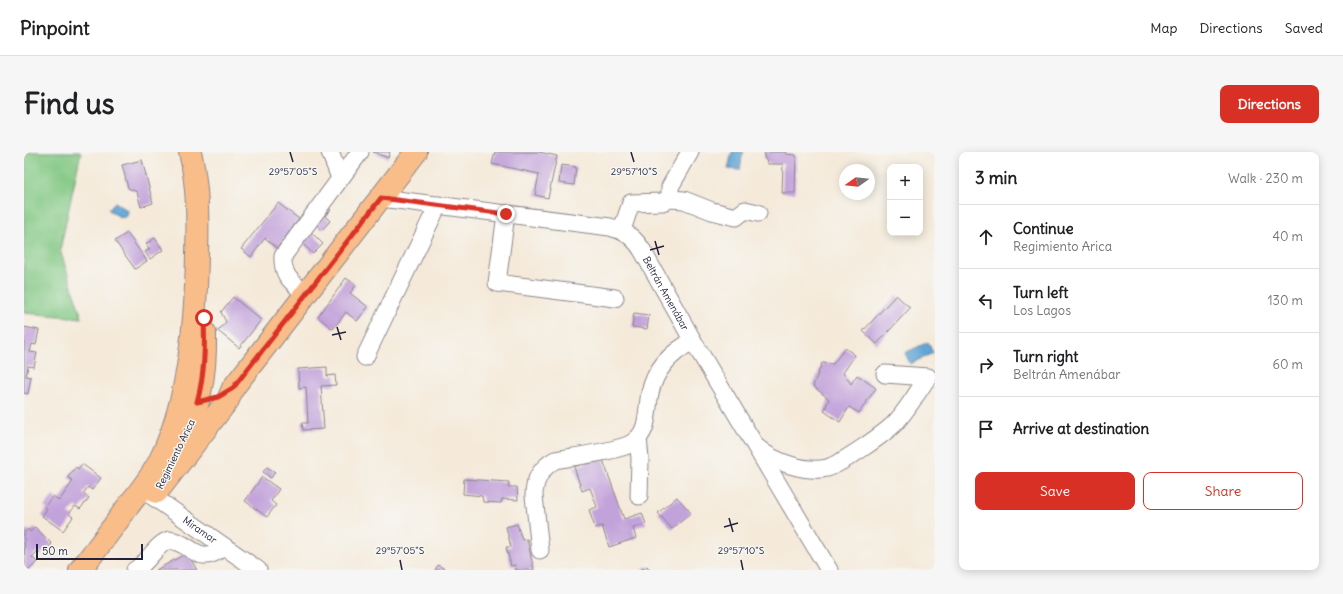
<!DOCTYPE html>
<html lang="en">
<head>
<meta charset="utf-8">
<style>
	:root { --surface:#fff; --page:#f6f6f6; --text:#202124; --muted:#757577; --line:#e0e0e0; --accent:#d93025 }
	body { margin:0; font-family:Delius,sans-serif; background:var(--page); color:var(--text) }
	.controls { position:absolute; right:12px; top:12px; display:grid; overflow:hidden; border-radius:8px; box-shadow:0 2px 10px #0003 }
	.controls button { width:36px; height:36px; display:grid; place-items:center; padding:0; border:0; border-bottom:1px solid var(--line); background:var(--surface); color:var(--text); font:20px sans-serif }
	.compass { position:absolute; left:815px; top:12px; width:36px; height:36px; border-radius:50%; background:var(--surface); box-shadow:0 2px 10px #0003; rotate:255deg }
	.scale { position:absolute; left:12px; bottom:10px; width:107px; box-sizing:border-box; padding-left:4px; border:2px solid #22223b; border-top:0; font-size:11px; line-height:14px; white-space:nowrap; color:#22223b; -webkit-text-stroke:3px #f6f6f2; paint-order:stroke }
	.stop { position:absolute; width:12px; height:12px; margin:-9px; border:3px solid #d93025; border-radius:50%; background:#fff }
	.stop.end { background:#d93025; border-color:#fff; box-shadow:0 1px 4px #0008 }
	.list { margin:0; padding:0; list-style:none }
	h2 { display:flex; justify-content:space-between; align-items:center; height:52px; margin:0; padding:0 16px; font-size:17px }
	h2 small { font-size:13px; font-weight:400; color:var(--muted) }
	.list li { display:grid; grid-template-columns:26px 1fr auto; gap:12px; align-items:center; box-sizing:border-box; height:64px; padding:0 16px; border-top:1px solid var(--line) }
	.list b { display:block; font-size:15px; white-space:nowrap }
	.list p { margin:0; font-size:13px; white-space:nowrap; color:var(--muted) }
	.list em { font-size:13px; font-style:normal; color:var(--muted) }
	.actions { display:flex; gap:8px; padding:12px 16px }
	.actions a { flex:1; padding:9px 0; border:1px solid var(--accent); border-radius:8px; text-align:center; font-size:14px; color:var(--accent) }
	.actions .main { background:var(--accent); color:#fff }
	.icon { flex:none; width:22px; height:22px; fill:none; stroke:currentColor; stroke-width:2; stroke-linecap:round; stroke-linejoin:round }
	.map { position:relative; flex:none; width:911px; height:418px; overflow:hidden; border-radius:8px }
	header { display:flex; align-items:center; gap:24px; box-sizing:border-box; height:56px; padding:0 20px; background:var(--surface); border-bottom:1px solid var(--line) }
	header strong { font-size:19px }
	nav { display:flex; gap:22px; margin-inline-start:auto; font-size:14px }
	.intro { display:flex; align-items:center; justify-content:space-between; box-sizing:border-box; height:96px; padding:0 24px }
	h1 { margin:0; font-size:28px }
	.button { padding:10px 18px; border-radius:8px; background:var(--accent); color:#fff; font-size:14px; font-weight:700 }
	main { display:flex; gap:24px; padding:0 24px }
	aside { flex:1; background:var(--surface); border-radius:8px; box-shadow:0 2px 10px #0003 }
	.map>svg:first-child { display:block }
	.green { fill:#81c782; stroke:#52745e }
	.water { fill:#60a6d6; stroke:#416488 }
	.building { fill:#c2a2da }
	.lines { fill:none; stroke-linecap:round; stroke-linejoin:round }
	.minor-casing { stroke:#8c868a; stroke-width:19 }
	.major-casing { stroke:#8c868a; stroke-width:24 }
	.minor { stroke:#fff; stroke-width:17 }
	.major { stroke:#f8bd89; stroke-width:22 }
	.route { stroke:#d93025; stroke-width:5 }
	.ticks { fill:none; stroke:#22223b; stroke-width:1.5 }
	.labels { text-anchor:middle; stroke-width:3; stroke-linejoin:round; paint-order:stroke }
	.street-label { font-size:10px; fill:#22223b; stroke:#f6f6f2 }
	.ticks-label { font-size:10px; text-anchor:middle; fill:#22223b; stroke:#f6f6f2; stroke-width:3; stroke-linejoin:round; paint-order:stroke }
</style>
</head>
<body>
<header>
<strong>Pinpoint</strong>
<nav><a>Map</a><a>Directions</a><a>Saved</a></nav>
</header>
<div class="intro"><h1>Find us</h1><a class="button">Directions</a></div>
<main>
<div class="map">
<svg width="911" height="418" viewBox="0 0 911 418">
	<rect width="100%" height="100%" fill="#f6f6f2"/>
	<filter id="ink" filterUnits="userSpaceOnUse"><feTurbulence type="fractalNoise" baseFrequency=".025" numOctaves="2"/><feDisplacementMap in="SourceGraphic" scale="8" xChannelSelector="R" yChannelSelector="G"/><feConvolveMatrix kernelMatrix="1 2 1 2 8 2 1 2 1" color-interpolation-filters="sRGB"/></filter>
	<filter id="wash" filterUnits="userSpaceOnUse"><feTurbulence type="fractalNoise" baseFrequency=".012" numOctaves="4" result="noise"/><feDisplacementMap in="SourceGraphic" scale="16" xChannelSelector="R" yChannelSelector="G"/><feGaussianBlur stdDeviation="0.9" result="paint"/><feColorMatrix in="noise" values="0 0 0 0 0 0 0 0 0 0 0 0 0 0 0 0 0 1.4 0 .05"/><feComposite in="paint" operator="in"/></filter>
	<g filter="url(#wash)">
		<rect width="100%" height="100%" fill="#f5eada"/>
		<polygon class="green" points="0,0 57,0 36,98 58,166 0,161"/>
		<g class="water">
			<polygon points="708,0 720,0 718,4 716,18 704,17"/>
			<polygon points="91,50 103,58 103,64 97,66 85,58"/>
			<polygon points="904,190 909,201 886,212 881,201"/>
		</g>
		<g id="blocks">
			<g class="building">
				<polygon points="349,0 366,0 364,6"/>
				<polygon points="471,0 515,0 533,4 524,46 511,43 515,22 468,12"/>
				<polygon points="741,0 761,0 762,2 772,3 771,41 758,41 759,12 744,12 740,5"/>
				<polygon points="118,8 129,51 117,55 113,40 104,36 98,13"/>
				<polygon points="537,13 552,15 550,33 535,31"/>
				<polygon points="254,51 275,67 253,96 241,86 227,105 217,97"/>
				<polygon points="300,53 307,58 301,64 306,69 298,78 287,68"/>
				<polygon points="287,80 299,92 289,102 277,90"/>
				<polygon points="103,81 123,109 111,117 91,89"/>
				<polygon points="131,86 139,98 126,107 121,100 126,97 122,92"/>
				<polygon points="322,126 332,133 326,141 344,155 333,169 322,160 309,177 294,165"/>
				<polygon points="872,143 886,156 853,192 839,179"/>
				<polygon points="209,145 237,168 215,196 194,179 202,170 197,160"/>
				<polygon points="610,161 625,163 623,177 608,175"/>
				<polygon points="0,175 15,178 12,193 8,192 6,200 13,201 10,215 4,214 2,224 7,225 4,242 0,241"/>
				<polygon points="821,196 831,203 819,221 827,232 833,223 852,236 835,261 825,255 816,270 800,259 805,247 789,234 798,211 809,212"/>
				<polygon points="303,215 303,224 311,223 312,233 297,234 300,277 279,278 278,271 284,271 282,235 275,236 274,217"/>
				<polygon points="578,305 600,367 618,361 622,372 609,376 612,386 585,395 578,374 571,376 565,358 573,355 566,336 558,339 550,315"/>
				<polygon points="58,312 77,326 68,338 64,335 59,342 65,346 56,357 51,354 45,362 49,365 39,379 18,364 23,357 20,355 29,344 35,349 49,329 44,325 52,315 54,317"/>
				<polygon points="243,315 251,320 247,326 239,320"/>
				<polygon points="238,325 255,337 247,349 252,353 243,365 221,349"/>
				<polygon points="440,327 485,330 484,335 493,335 494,348 478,347 477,351 459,350 458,344 439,342"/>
				<polygon points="653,345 667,361 648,377 634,361"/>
				<polygon points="493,372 498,388 503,387 510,418 492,418 491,413 487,414 482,395 487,395 482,375"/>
				<polygon points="11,375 28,392 17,402 14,399 8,405 13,410 5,418 1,418 0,381 4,377 6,380"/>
				<polygon points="163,401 173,418 132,418"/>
				<polygon points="414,413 422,418 411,418"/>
				<polygon points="623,414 626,418 617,418"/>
			</g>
		</g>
	</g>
	<g filter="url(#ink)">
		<use href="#blocks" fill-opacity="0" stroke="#8c868a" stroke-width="1"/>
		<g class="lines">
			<defs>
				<g id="minor">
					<polyline points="306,0 316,26"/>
					<path id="s1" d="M357,46L586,75C601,79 610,85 618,98L669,189L805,418"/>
					<polyline points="646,47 646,35 666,0"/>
					<polyline points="482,62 473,131 591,146"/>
					<polyline points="598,78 607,51 638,50 646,47 660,48 688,59 712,65 721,58 734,61"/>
					<path d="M282,143C268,129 258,125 259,104L336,0"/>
					<polyline points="341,205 414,53"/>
					<polyline points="614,286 616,307 615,344"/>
					<path d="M734,296C749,310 783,321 803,316C817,312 862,281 872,270C884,257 894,239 904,225L861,222"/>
					<path id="s2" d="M118,337L234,418"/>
					<path d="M516,398L510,344C510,328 517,316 531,308C548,305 595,299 608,291C626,280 622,259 626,241C631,217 648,200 669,189"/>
					<path d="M111,418C124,411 132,392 145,388C168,390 174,416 199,395"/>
				</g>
				<g id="major">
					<path d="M157,293C176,259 182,219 181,181"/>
					<polyline points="133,340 204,248 209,236 392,0"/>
					<path d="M56,418C72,398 87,378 102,357C114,341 127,326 136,308C165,250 172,166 173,103C174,68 174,33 166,0"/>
				</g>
			</defs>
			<use href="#minor" class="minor-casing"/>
			<use href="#major" class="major-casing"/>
			<use href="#minor" class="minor"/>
			<use href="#major" class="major"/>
		</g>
	</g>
	<g class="lines" filter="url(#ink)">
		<path class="route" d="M180,166C181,194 181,222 173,250L194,245L209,236L357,46L482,62"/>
	</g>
	<path class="ticks" d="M266,0L269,10M607,0L610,10M631,89L635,103M626,98L640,94M313,175L317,188M308,183L322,180M705,366L709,380M700,375L714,371M376,408L378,418M717,408L719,418"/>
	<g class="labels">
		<g class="street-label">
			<text dy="4" stroke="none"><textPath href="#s1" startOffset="321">Beltrán Amenábar</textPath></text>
			<text transform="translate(151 302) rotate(-64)" y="4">Regimiento Arica</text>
			<text dy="4" stroke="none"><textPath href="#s2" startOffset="71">Miramar</textPath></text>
		</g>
	</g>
	<g class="ticks-label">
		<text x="610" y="23">29°57'10"S</text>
		<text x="269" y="23">29°57'05"S</text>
		<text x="376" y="402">29°57'05"S</text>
		<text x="717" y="402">29°57'10"S</text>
	</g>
</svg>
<div class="controls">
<button>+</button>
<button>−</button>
</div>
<svg class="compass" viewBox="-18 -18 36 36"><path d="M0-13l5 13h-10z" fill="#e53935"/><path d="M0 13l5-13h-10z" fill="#757577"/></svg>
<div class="scale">50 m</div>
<div class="stop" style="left:180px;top:166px"></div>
<div class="stop end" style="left:482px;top:62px"></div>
</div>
<aside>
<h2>3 min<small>Walk · 230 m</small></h2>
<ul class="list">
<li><svg class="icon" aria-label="ahead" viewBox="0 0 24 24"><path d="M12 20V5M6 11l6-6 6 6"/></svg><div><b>Continue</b><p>Regimiento Arica</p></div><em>40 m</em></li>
<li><svg class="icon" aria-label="left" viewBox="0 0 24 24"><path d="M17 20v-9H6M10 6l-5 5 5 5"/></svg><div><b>Turn left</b><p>Los Lagos</p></div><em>130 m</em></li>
<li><svg class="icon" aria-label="right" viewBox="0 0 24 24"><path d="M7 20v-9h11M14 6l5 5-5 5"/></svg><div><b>Turn right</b><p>Beltrán Amenábar</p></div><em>60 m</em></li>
<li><svg class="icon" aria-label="arrive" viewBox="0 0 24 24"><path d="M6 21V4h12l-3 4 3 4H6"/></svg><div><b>Arrive at destination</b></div></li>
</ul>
<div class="actions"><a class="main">Save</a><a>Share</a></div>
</aside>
</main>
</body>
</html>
